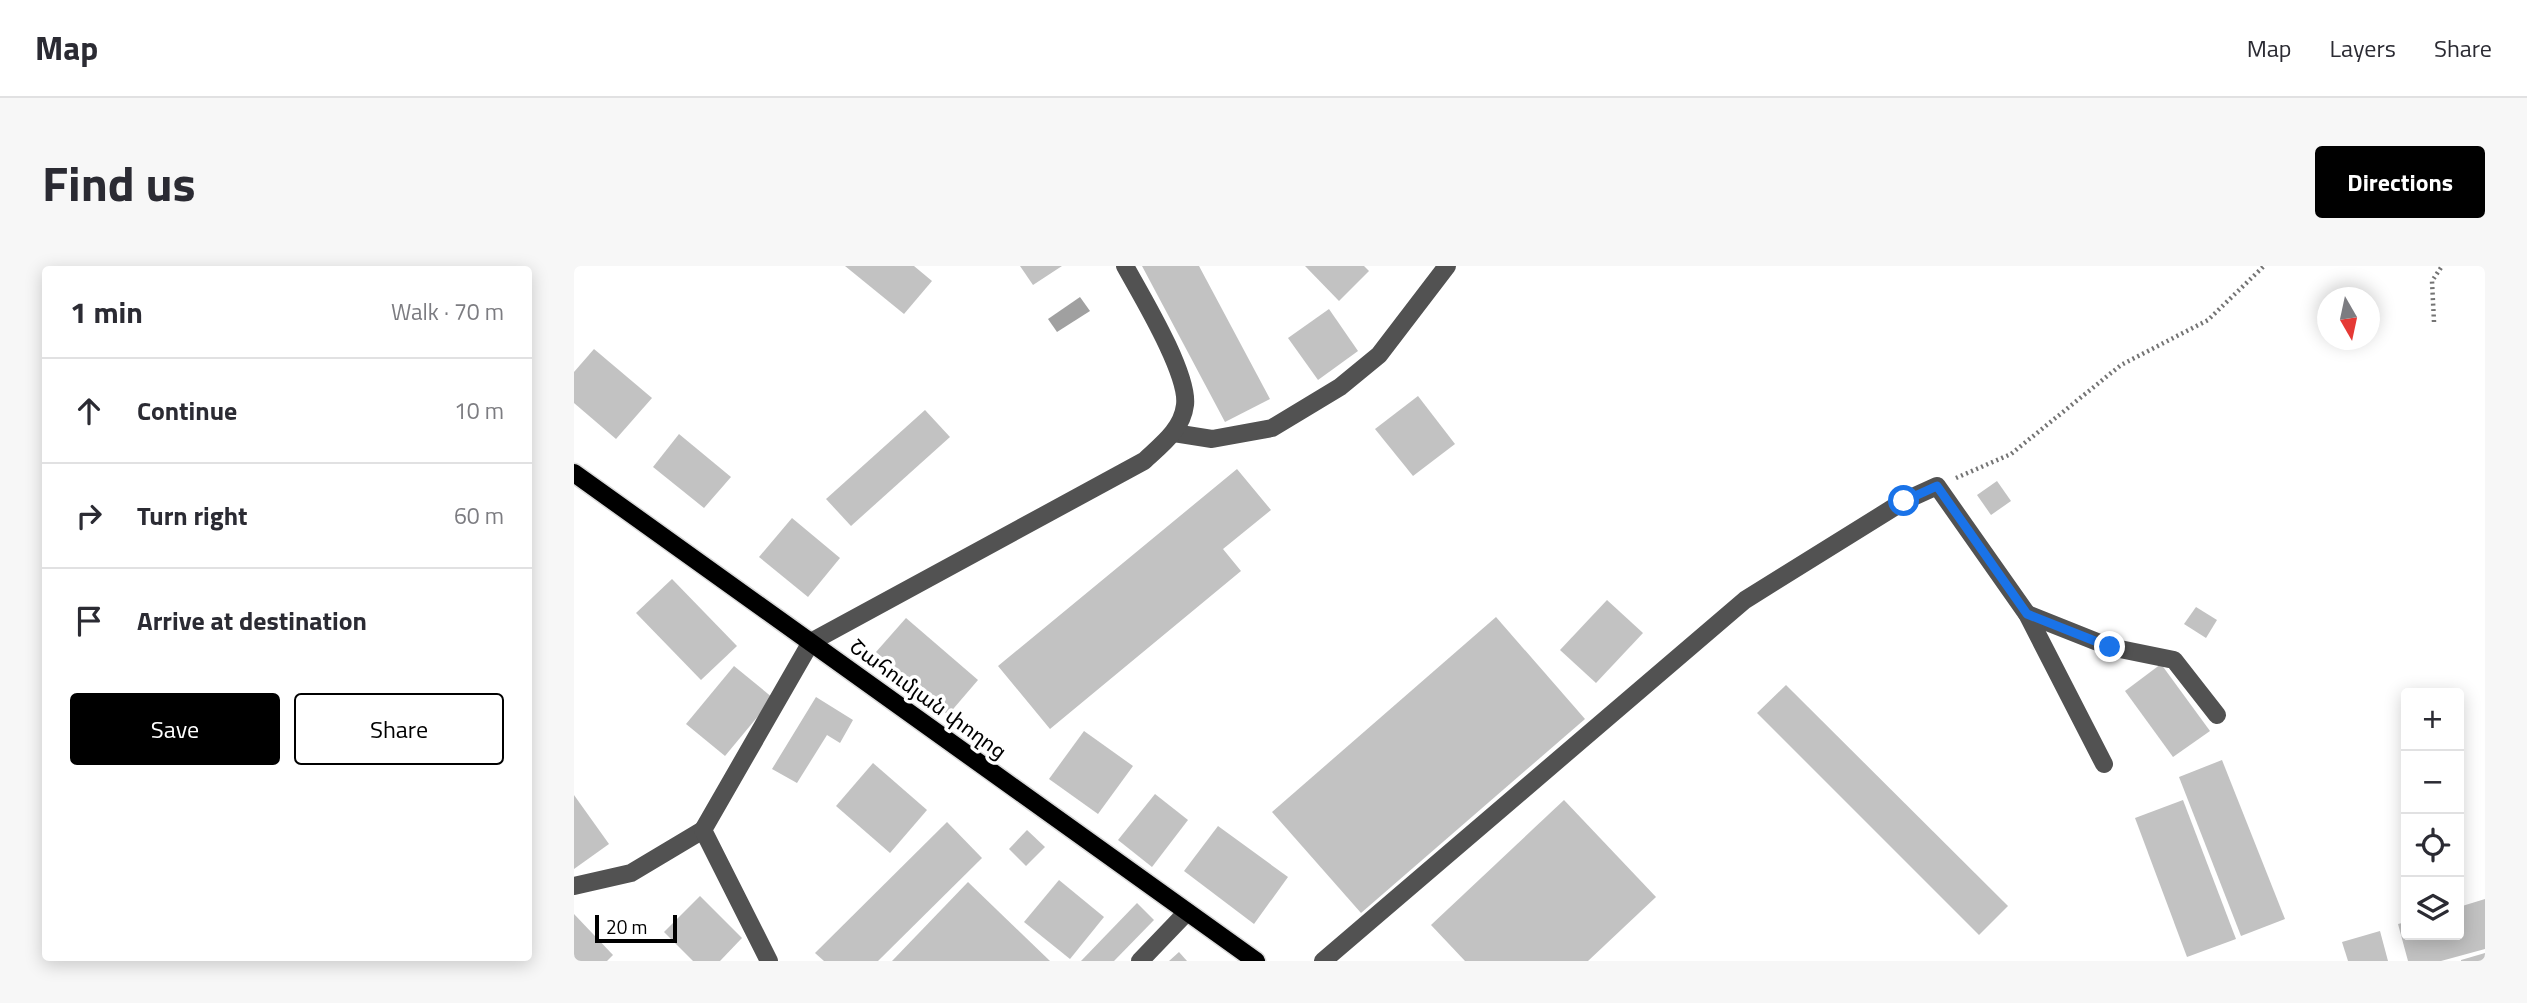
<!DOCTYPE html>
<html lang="en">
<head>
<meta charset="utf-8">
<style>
	:root { --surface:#fff; --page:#f7f7f7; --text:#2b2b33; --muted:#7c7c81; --line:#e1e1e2; --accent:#000 }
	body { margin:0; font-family:"Titillium Web","Noto Sans Armenian",sans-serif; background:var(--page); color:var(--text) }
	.controls { position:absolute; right:21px; bottom:21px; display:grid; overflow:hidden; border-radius:7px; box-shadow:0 4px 18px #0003 }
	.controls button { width:63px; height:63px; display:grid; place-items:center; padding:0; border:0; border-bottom:2px solid var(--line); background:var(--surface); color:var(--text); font:35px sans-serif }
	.compass { position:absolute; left:1743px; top:21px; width:63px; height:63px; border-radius:50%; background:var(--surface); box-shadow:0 4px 18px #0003; rotate:171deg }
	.scale { position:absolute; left:21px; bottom:18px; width:82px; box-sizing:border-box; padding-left:7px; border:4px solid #000; border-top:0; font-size:19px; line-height:24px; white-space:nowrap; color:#000; -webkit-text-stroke:5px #fff; paint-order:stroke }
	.stop { position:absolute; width:21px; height:21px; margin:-16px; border:5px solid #1a73e8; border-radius:50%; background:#fff }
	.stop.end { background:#1a73e8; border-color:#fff; box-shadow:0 2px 7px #0008 }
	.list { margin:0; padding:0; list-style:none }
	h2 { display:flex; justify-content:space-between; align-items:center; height:91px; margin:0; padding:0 28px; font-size:30px }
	h2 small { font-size:23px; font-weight:400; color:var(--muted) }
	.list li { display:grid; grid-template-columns:46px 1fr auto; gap:21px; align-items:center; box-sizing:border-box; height:105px; padding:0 28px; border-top:2px solid var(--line) }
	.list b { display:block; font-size:26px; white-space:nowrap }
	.list em { font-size:23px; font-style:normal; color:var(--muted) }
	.actions { display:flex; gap:14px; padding:21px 28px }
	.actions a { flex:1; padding:16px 0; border:2px solid var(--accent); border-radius:7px; text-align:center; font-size:24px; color:var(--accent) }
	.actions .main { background:var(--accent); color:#fff }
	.icon { flex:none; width:38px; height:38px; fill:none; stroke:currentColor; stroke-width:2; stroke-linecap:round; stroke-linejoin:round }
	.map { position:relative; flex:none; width:1911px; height:695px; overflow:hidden; border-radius:7px }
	header { display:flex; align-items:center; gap:42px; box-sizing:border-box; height:98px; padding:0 35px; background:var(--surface); border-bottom:2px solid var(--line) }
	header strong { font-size:33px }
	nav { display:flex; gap:38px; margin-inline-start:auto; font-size:24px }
	.intro { display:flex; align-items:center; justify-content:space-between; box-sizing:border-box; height:168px; padding:0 42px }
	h1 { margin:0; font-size:49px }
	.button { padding:18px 32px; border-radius:7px; background:var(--accent); color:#fff; font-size:24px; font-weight:700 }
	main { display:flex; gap:42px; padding:0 42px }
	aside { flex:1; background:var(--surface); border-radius:7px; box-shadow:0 4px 18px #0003 }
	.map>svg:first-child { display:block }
	.water { fill:#a0a0a0 }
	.building { fill:#c2c2c2 }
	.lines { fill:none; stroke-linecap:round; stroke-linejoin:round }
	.major-casing { stroke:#dbdbdb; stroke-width:21 }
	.path { stroke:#747474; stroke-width:4.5; stroke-dasharray:2 3.5; stroke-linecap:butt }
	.minor { stroke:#525252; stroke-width:18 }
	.major { stroke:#000; stroke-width:18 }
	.route { stroke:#1a73e8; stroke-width:9 }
	.labels { text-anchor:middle; stroke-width:7; stroke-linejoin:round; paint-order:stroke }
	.street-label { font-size:21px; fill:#000; stroke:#fff }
</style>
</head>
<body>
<header>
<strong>Map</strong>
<nav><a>Map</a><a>Layers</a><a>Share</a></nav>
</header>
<div class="intro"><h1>Find us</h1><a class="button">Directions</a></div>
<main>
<aside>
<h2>1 min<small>Walk · 70 m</small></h2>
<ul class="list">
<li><svg class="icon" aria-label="ahead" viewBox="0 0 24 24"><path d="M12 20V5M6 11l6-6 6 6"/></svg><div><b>Continue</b></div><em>10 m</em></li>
<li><svg class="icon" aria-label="right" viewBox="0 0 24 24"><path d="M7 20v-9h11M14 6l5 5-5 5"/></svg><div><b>Turn right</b></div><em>60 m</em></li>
<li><svg class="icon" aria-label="arrive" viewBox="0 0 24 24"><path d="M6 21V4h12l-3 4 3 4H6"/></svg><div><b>Arrive at destination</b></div></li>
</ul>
<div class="actions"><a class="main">Save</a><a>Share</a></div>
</aside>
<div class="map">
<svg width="1911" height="695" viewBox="0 0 1911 695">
	<rect width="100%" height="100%" fill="#fff"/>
	<polygon class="water" points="506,31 516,45 483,66 474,53"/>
	<g class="building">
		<polygon points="271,0 340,0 358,15 330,48"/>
		<polygon points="446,0 488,0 459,19"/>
		<polygon points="568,0 625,0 696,133 651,156"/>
		<polygon points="731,0 790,0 795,5 765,35"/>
		<polygon points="755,43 784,85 744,114 714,72"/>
		<polygon points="20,83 78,132 42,173 0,137 0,106"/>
		<polygon points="844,130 881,178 839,210 801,163"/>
		<polygon points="351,144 376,171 277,260 252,233"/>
		<polygon points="105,168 157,211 130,242 79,201"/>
		<polygon points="663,203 697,244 649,283 667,305 476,463 424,400"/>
		<polygon points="1423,215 1437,235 1417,249 1403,229"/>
		<polygon points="218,252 266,292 234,331 185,291"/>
		<polygon points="98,313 163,380 127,414 62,347"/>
		<polygon points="1033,334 1069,367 1022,417 986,384"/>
		<polygon points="1622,341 1643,354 1632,372 1610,358"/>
		<polygon points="922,351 1011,453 787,647 698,546"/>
		<polygon points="332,352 404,414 374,449 302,386"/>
		<polygon points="1587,398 1636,465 1599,491 1551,425"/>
		<polygon points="160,400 199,432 151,490 112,458"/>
		<polygon points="1212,419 1434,640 1405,669 1183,447"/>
		<polygon points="242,431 279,454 266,477 253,469 223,517 198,503"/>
		<polygon points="510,465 559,500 524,548 475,513"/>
		<polygon points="1648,494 1711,653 1667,670 1605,511"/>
		<polygon points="299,497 353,544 316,587 262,540"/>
		<polygon points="581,528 614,554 578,601 544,574"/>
		<polygon points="0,529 35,578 0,603"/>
		<polygon points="990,534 1082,631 1014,695 891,695 857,659"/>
		<polygon points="1609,534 1662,673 1613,691 1561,552"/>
		<polygon points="373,556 408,592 304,695 250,695 241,687"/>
		<polygon points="644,560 714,611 680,658 610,605"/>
		<polygon points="453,564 471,581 452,600 435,583"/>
		<polygon points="485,614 530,651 496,693 450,656"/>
		<polygon points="394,616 476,695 318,695"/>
		<polygon points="126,630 168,672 146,695 119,695 90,666"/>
		<polygon points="1911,633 1911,683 1867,695 1834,695 1824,658 1832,656 1832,669 1885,669 1885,641"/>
		<polygon points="563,637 580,654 540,695 507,695"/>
		<polygon points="0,648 39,689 33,695 0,695"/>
		<polygon points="1806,665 1814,695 1774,695 1768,676"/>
		<polygon points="605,686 613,695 595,695"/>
		<polygon points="1911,687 1911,695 1887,695 1887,694"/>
	</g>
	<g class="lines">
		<defs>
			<polyline id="major" points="0,207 682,695"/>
		</defs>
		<use href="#major" class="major-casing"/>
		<g class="path">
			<polyline points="1860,56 1858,15 1868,0"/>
			<polyline points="1382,212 1437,188 1547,99 1634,54 1690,0"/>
		</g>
		<g class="minor">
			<polyline points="600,167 638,173 698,162 766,121 805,89 873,0"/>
			<polyline points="1453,348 1536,381 1600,394 1643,449"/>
			<polyline points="0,620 57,607 129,564"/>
			<path d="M195,695L129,564L237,376L570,195C587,179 608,164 611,139C615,108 567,29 551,0"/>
			<polyline points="566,695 613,646"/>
			<polyline points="749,695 1171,334 1330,235 1363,220 1453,348 1530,498"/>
		</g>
		<use href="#major" class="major"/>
	</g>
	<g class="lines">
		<polyline class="route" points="1330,235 1363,220 1453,348 1536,381"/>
	</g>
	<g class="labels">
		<g class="street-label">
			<text transform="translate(354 433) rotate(36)" y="7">Շահումյան փողոց</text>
		</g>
	</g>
</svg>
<div class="controls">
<button>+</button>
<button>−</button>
<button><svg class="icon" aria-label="locate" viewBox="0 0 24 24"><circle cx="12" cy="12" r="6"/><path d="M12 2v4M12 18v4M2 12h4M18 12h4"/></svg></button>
<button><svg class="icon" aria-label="layers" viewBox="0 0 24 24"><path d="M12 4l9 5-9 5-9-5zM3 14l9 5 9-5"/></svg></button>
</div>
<svg class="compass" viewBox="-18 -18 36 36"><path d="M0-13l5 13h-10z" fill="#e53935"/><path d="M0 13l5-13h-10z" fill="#7c7c81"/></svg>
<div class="scale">20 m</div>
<div class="stop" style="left:1330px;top:235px"></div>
<div class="stop end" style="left:1536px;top:381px"></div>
</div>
</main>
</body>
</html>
